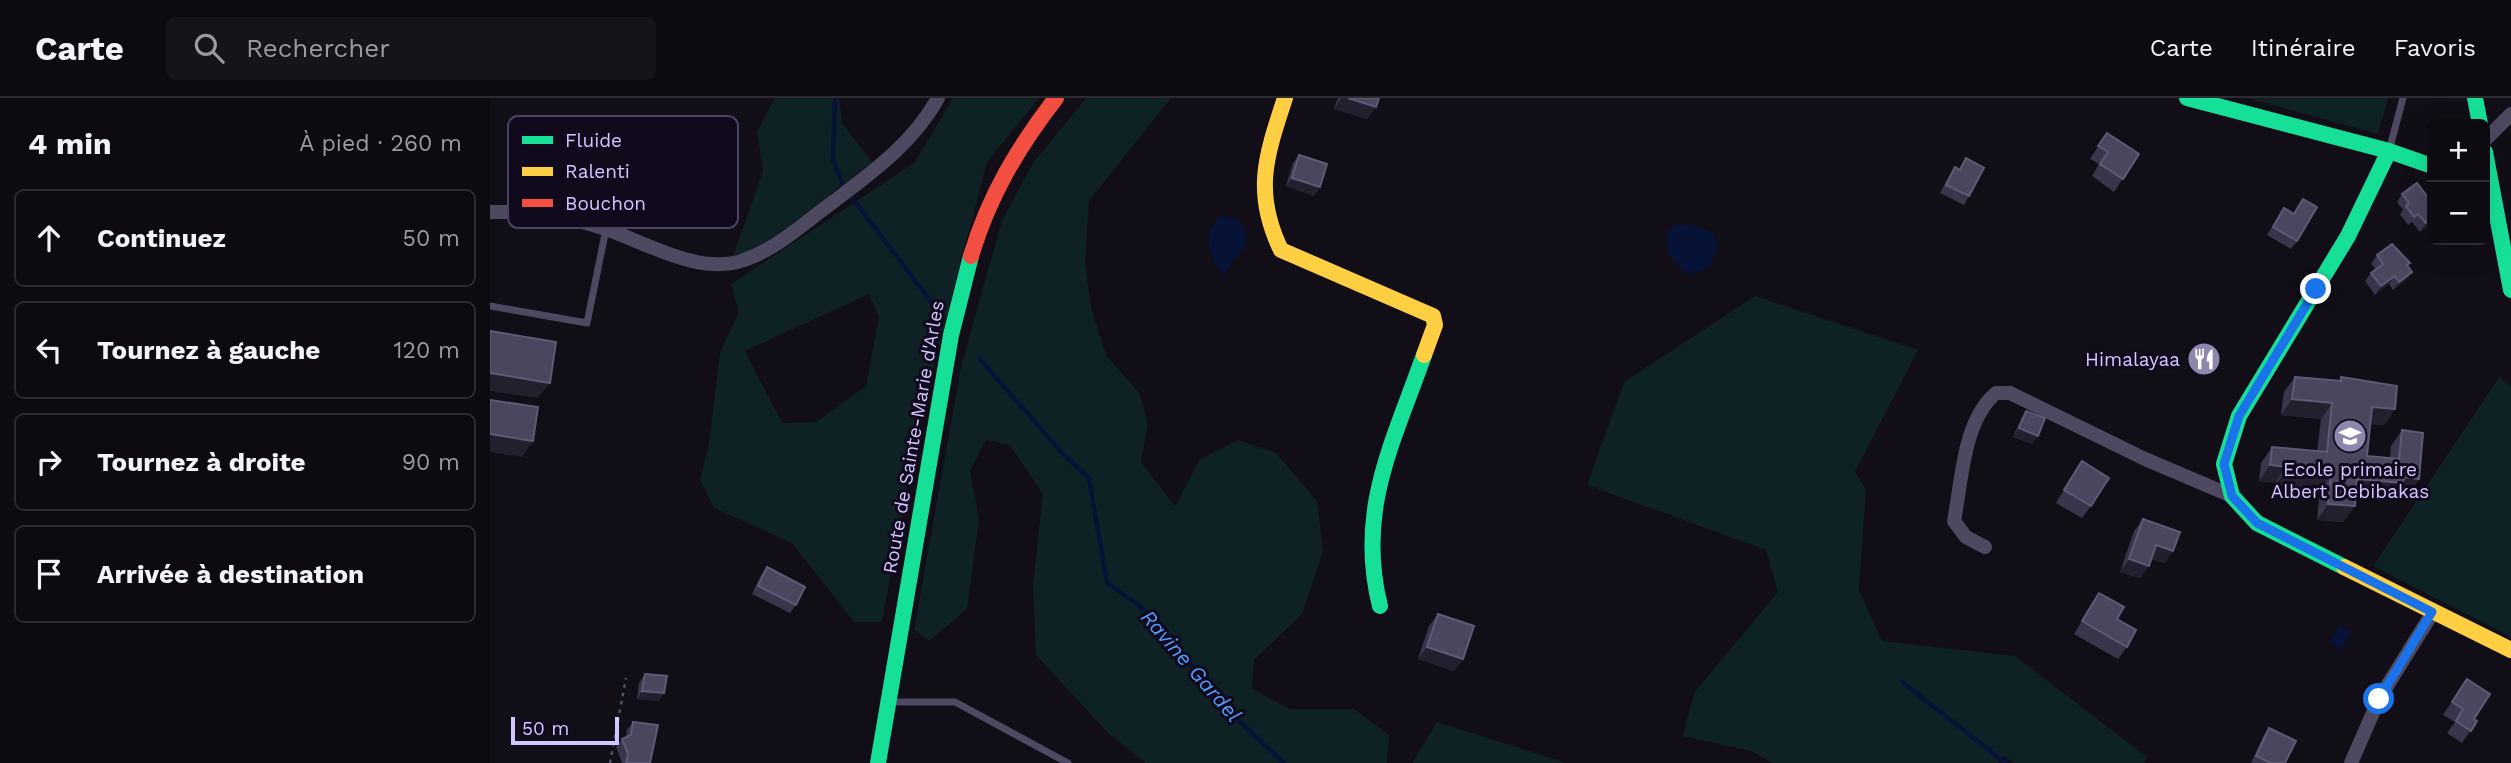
<!DOCTYPE html>
<html lang="fr">
<head>
<meta charset="utf-8">
<style>
	:root { --surface:#0d0a12; --page:#16131b; --text:#f1f3f6; --muted:#9a9a9f; --line:#2d2b32 }
	body { margin:0; font-family:"Work Sans",sans-serif; background:var(--page); color:var(--text) }
	.controls { position:absolute; right:21px; top:21px; display:grid; overflow:hidden; border-radius:10px; box-shadow:0 7px 28px #0002 }
	.controls button { width:63px; height:63px; display:grid; place-items:center; padding:0; border:0; border-bottom:2px solid var(--line); background:var(--surface); color:var(--text); font:35px sans-serif }
	.scale { position:absolute; left:21px; bottom:18px; width:108px; box-sizing:border-box; padding-left:7px; border:4px solid #d3c6ff; border-top:0; font-size:19px; line-height:24px; white-space:nowrap; color:#d3c6ff; -webkit-text-stroke:5px #100a1c; paint-order:stroke }
	.stop { position:absolute; width:21px; height:21px; margin:-16px; border:5px solid #1a73e8; border-radius:50%; background:#fff }
	.stop.end { background:#1a73e8; border-color:#fff; box-shadow:0 2px 7px #0008 }
	.list { margin:0; padding:0; list-style:none }
	h2 { display:flex; justify-content:space-between; align-items:center; height:91px; margin:0; padding:0 28px; font-size:30px }
	h2 small { font-size:23px; font-weight:400; color:var(--muted) }
	.list li { display:grid; grid-template-columns:46px 1fr auto; gap:21px; align-items:center; box-sizing:border-box; height:98px; margin:0 14px 14px; padding:0 14px; border:2px solid var(--line); border-radius:10px }
	.list b { display:block; font-size:26px; white-space:nowrap }
	.list em { font-size:23px; font-style:normal; color:var(--muted) }
	.icon { flex:none; width:38px; height:38px; fill:none; stroke:currentColor; stroke-width:2; stroke-linecap:round; stroke-linejoin:round }
	.map { position:relative; flex:none; width:2021px; height:665px; overflow:hidden }
	header { display:flex; align-items:center; gap:42px; box-sizing:border-box; height:98px; padding:0 35px; background:var(--surface); border-bottom:2px solid var(--line) }
	header strong { font-size:33px }
	nav { display:flex; gap:38px; margin-inline-start:auto; font-size:24px }
	.search { width:490px; height:63px; background:var(--page); display:flex; align-items:center; gap:18px; box-sizing:border-box; padding:0 24px; border-radius:10px; color:var(--muted); font-size:26px }
	main { display:flex }
	aside { flex:1; background:var(--surface) }
	.map>svg:first-child { display:block }
	.green { fill:#0e2125; fill-rule:evenodd }
	.water { fill:#071237 }
	.lines { fill:none; stroke-linecap:round; stroke-linejoin:round }
	.stream { stroke:#071237; stroke-width:4.5 }
	.path { stroke:#4a5666; stroke-width:2.5; stroke-dasharray:3.5 5; stroke-linecap:butt }
	.lane { stroke:#4d4961; stroke-width:7 }
	.street { stroke:#4d4961; stroke-width:14 }
	.fast { stroke:#16e098; stroke-width:16 }
	.slow { stroke:#ffcf43; stroke-width:16 }
	.jam { stroke:#f24e42; stroke-width:16 }
	.wall { fill:#3a354a }
	.shaded-wall { fill:#231f2e }
	.building { fill:#4b455d; stroke:#605976; stroke-width:2 }
	.route { stroke:#1a73e8; stroke-width:9 }
	.labels { text-anchor:middle; stroke-width:6; stroke-linejoin:round; paint-order:stroke }
	.poi-label { font-size:19px; fill:#d3c6ff; stroke:#100a1c; text-anchor:end }
	.street-label { font-size:19px; fill:#d3c6ff; stroke:#100a1c }
	.water-label { font-size:21px; font-style:italic; fill:#549aff; stroke:#100a1c }
	.key { fill:#100a1c; stroke:#4a4260; stroke-width:2 }
	.key-label { font-size:19px; fill:#d3c6ff }
</style>
</head>
<body>
<header>
<strong>Carte</strong>
<div class="search"><svg class="icon" aria-label="search" viewBox="0 0 24 24"><circle cx="10" cy="10" r="6"/><path d="M15 15l6 6"/></svg>Rechercher</div>
<nav><a>Carte</a><a>Itinéraire</a><a>Favoris</a></nav>
</header>
<main>
<aside>
<h2>4 min<small>À pied · 260 m</small></h2>
<ul class="list">
<li><svg class="icon" aria-label="ahead" viewBox="0 0 24 24"><path d="M12 20V5M6 11l6-6 6 6"/></svg><div><b>Continuez</b></div><em>50 m</em></li>
<li><svg class="icon" aria-label="left" viewBox="0 0 24 24"><path d="M17 20v-9H6M10 6l-5 5 5 5"/></svg><div><b>Tournez à gauche</b></div><em>120 m</em></li>
<li><svg class="icon" aria-label="right" viewBox="0 0 24 24"><path d="M7 20v-9h11M14 6l5 5-5 5"/></svg><div><b>Tournez à droite</b></div><em>90 m</em></li>
<li><svg class="icon" aria-label="arrive" viewBox="0 0 24 24"><path d="M6 21V4h12l-3 4 3 4H6"/></svg><div><b>Arrivée à destination</b></div></li>
</ul>
</aside>
<div class="map">
<svg width="2021" height="665" viewBox="0 0 2021 665">
	<rect width="100%" height="100%" fill="#110e18"/>
	<g class="green">
		<polygon points="285,0 349,0 352,25 382,64 274,147 255,156 244,156 273,73 267,34"/>
		<path d="M463,0H549L497,64L429,325L392,524H364L302,445L224,410L210,382L219,346L230,254L249,214L241,186L424,65ZM379,196L389,219L376,288L326,324L292,325L255,253Z"/>
		<polygon points="596,0 681,0 599,103 595,164 601,210 616,257 650,296 658,326 651,364 685,408 710,361 748,342 786,355 827,403 833,454 812,516 764,562 762,590 799,611 864,611 899,637 897,665 656,665 619,636 546,557 543,487 553,396 520,347 496,342 480,373 489,422 477,511 439,543 424,532 471,269 512,122 543,65"/>
		<polygon points="1757,0 1898,0 1888,36"/>
		<polygon points="1265,198 1428,252 1365,374 1376,391 1369,492 1392,543 1525,558 1657,659 1654,665 1525,665 1513,658 1508,665 1283,665 1261,653 1193,638 1204,595 1288,494 1276,452 1097,387 1134,284"/>
		<polygon points="2010,278 2021,289 2021,539 1883,468"/>
		<polygon points="947,624 1077,665 922,665"/>
	</g>
	<g class="water">
		<path d="M733,117L748,121C770,154 743,150 735,178C719,161 709,132 733,117Z"/>
		<path d="M1187,126L1201,127L1222,134L1228,147L1220,168L1202,177C1183,167 1175,156 1176,134Z"/>
		<polygon points="1850,527 1862,534 1851,552 1839,544"/>
	</g>
	<g class="lines">
		<g class="stream">
			<polyline points="345,0 343,62 354,89 445,209"/>
			<polyline points="490,261 573,356 599,380 617,485 650,508 751,625 794,665"/>
			<polyline points="1412,584 1516,665"/>
		</g>
		<polyline class="path" points="120,665 136,580"/>
		<g class="lane">
			<polyline points="1900,49 1913,0"/>
			<polyline points="0,208 97,225 116,131"/>
			<polyline points="401,604 465,604 578,665"/>
		</g>
		<g class="street">
			<polyline points="1995,42 2021,16"/>
			<path d="M0,114C38,113 80,119 116,131C157,145 210,178 254,162C287,151 315,124 343,104C384,73 423,45 448,0"/>
			<path d="M1495,449L1476,439L1464,423C1472,382 1473,323 1506,295H1520L1655,361L1742,398"/>
			<polyline points="1861,665 1889,601 1943,514"/>
		</g>
		<g class="fast">
			<polyline points="1697,0 1899,53 1942,68"/>
			<polyline points="1985,0 1990,26"/>
			<polyline points="1995,54 2021,192"/>
			<polyline points="1854,469 1767,425 1742,398 1734,366 1749,318 1858,138 1899,53"/>
			<path d="M890,508C866,413 903,345 934,257"/>
			<polyline points="388,665 461,237 481,158"/>
		</g>
		<g class="slow">
			<path d="M795,0C776,58 763,94 791,152L943,218L945,227L934,257"/>
			<polyline points="1854,469 2021,552"/>
		</g>
		<path class="jam" d="M481,158C499,98 528,49 566,0"/>
	</g>
	<g class="wall">
		<polygon points="848,0 889,0 886,9 877,21 844,11"/>
		<polygon points="1617,35 1649,56 1624,94 1602,78 1609,66 1600,61"/>
		<polygon points="809,57 824,98 796,88 803,65"/>
		<polygon points="1476,60 1479,98 1474,107 1450,95 1459,78 1465,69 1469,71"/>
		<polygon points="1912,96 1942,105 1942,124 1930,134 1922,124 1918,127 1910,116 1913,112 1907,104"/>
		<polygon points="1813,101 1807,143 1801,151 1777,137 1794,110 1804,116"/>
		<polygon points="1887,157 1918,168 1916,182 1903,192 1899,186 1885,197 1875,183 1881,175 1886,171 1881,166"/>
		<polygon points="1805,279 1849,283 1851,279 1905,311 1894,327 1880,326 1877,358 1900,360 1901,348 1912,332 1929,381 1918,397 1906,396 1902,401 1866,398 1865,408 1853,424 1827,422 1830,393 1785,388 1785,385 1769,383 1771,365 1782,349 1827,353 1831,321 1791,317 1794,294"/>
		<polygon points="1536,313 1542,346 1523,339 1531,321"/>
		<polygon points="1592,363 1601,408 1592,420 1566,405"/>
		<polygon points="1653,421 1675,465 1661,461 1650,480 1630,474 1644,433"/>
		<polygon points="277,469 306,507 300,515 262,496 271,477"/>
		<polygon points="1609,495 1627,521 1637,549 1628,561 1584,536"/>
		<polygon points="948,516 973,561 964,573 928,561 939,528"/>
		<polygon points="155,576 174,595 168,603 147,601 149,585"/>
		<polygon points="1977,581 1984,621 1987,623 1972,645 1957,635 1965,624 1953,617"/>
		<polygon points="143,624 160,665 132,665 126,649 132,641 136,639 137,632"/>
		<polygon points="1779,630 1795,665 1761,665 1773,639"/>
	</g>
	<g class="shaded-wall">
		<polygon points="851,0 858,0 886,9 877,21 844,11"/>
		<polygon points="802,80 830,89 824,98 796,88"/>
		<polygon points="1942,120 1942,124 1930,134 1936,125"/>
		<polygon points="1922,174 1916,182 1903,192 1909,184"/>
		<polygon points="1905,178 1899,186 1885,197 1891,188"/>
		<polygon points="0,275 60,285 48,300 0,293"/>
		<polygon points="1802,301 1842,305 1831,321 1791,317"/>
		<polygon points="1882,309 1905,311 1894,327 1870,325"/>
		<polygon points="1529,330 1548,338 1542,346 1523,339"/>
		<polygon points="0,336 43,343 32,359 0,354"/>
		<polygon points="1780,367 1796,369 1785,385 1769,383"/>
		<polygon points="1796,372 1841,377 1830,393 1785,388"/>
		<polygon points="1914,379 1929,381 1918,397 1906,396 1902,401 1856,397 1867,381"/>
		<polygon points="1838,406 1865,408 1853,424 1827,422"/>
		<polygon points="1666,447 1683,453 1675,465 1657,459"/>
		<polygon points="1639,461 1659,468 1650,480 1630,474"/>
		<polygon points="937,549 973,561 964,573 928,561"/>
		<polygon points="152,593 174,595 168,603 147,601"/>
	</g>
	<g class="building">
		<polygon points="858,0 889,0 886,9"/>
		<polygon points="1617,35 1649,56 1633,81 1610,66 1618,54 1608,48"/>
		<polygon points="809,57 837,66 830,89 802,80"/>
		<polygon points="1476,60 1494,70 1479,98 1456,87 1465,69 1470,72"/>
		<polygon points="1927,85 1942,105 1942,120 1936,125 1928,116 1924,119 1916,108 1919,105 1912,96"/>
		<polygon points="1813,101 1827,109 1807,143 1783,129 1794,110 1804,116"/>
		<polygon points="1902,146 1920,165 1917,167 1922,174 1909,184 1905,178 1891,188 1881,175 1893,166 1887,157"/>
		<polygon points="0,233 66,244 60,285 0,275"/>
		<polygon points="1805,279 1851,283 1851,279 1907,288 1905,311 1882,309 1877,358 1909,361 1912,332 1933,335 1929,381 1914,379 1913,385 1867,381 1865,408 1838,406 1841,377 1796,372 1796,369 1780,367 1782,349 1837,354 1842,305 1802,301"/>
		<polygon points="0,302 48,309 43,343 0,336"/>
		<polygon points="1536,313 1555,320 1548,338 1529,330"/>
		<polygon points="1592,363 1619,380 1601,408 1574,392"/>
		<polygon points="1653,421 1690,434 1683,453 1666,447 1659,468 1639,461"/>
		<polygon points="277,469 315,489 306,507 268,488"/>
		<polygon points="1609,495 1634,509 1627,521 1646,532 1637,549 1592,523"/>
		<polygon points="948,516 984,528 973,561 937,549"/>
		<polygon points="155,576 177,578 174,595 152,593"/>
		<polygon points="1977,581 2000,596 1984,621 1987,623 1981,633 1966,623 1973,611 1962,604"/>
		<polygon points="143,624 168,627 160,665 136,665 138,656 132,641 141,637"/>
		<polygon points="1779,630 1806,643 1795,665 1781,665 1766,658"/>
	</g>
	<g class="lines">
		<polyline class="route" points="1826,191 1749,318 1734,366 1742,398 1767,425 1942,514 1889,601"/>
	</g>
	<defs>
		<symbol id="restaurant-disc" viewBox="-11 -11 22 22"><circle r="9.5" fill="#8f86ae" stroke="#100a1c"/><path d="M-5-6h1v4h1v-4h1v4h1v-4h1v5L-1.5 .5V6h-2V.5L-5-1ZM5-6V6H3V1.5H1.5Q1.5-4 5-6Z" fill="#fff"/></symbol>
		<symbol id="school-disc" viewBox="-11 -11 22 22"><circle r="9.5" fill="#8f86ae" stroke="#100a1c"/><path d="M0-5L7-2L0 1L-7-2ZM-4 1L0 2.5L4 1V4Q0 6-4 4Z" fill="#fff"/></symbol>
	</defs>
	<g fill-rule="evenodd">
		<use href="#restaurant-disc" x="1695" y="242" width="38" height="38"/>
		<use href="#school-disc" x="1841" y="319" width="38" height="38"/>
	</g>
	<g class="labels">
		<g class="poi-label">
			<text x="1690" y="268">Himalayaa</text>
			<text x="1860" y="378" text-anchor="middle">Ecole primaire<tspan x="1860" dy="22">Albert Debibakas</tspan></text>
		</g>
		<g class="street-label">
			<text transform="translate(423 339) rotate(-80)" y="7">Route de Sainte-Marie d'Arles</text>
		</g>
		<g class="water-label">
			<text transform="translate(701 568) rotate(49)" y="7">Ravine Gardel</text>
		</g>
	</g>
	<rect x="18" y="18" width="230" height="112" rx="10" class="key"/>
	<rect x="32" y="38" width="31" height="8" fill="#16e098"/>
	<rect x="32" y="69" width="31" height="9" fill="#ffcf43"/>
	<rect x="32" y="101" width="31" height="8" fill="#f24e42"/>
	<g class="key-label">
		<text x="75" y="49">Fluide</text>
		<text x="75" y="80">Ralenti</text>
		<text x="75" y="112">Bouchon</text>
	</g>
</svg>
<div class="controls">
<button>+</button>
<button>−</button>
</div>
<div class="scale">50 m</div>
<div class="stop" style="left:1889px;top:601px"></div>
<div class="stop end" style="left:1826px;top:191px"></div>
</div>
</main>
</body>
</html>
